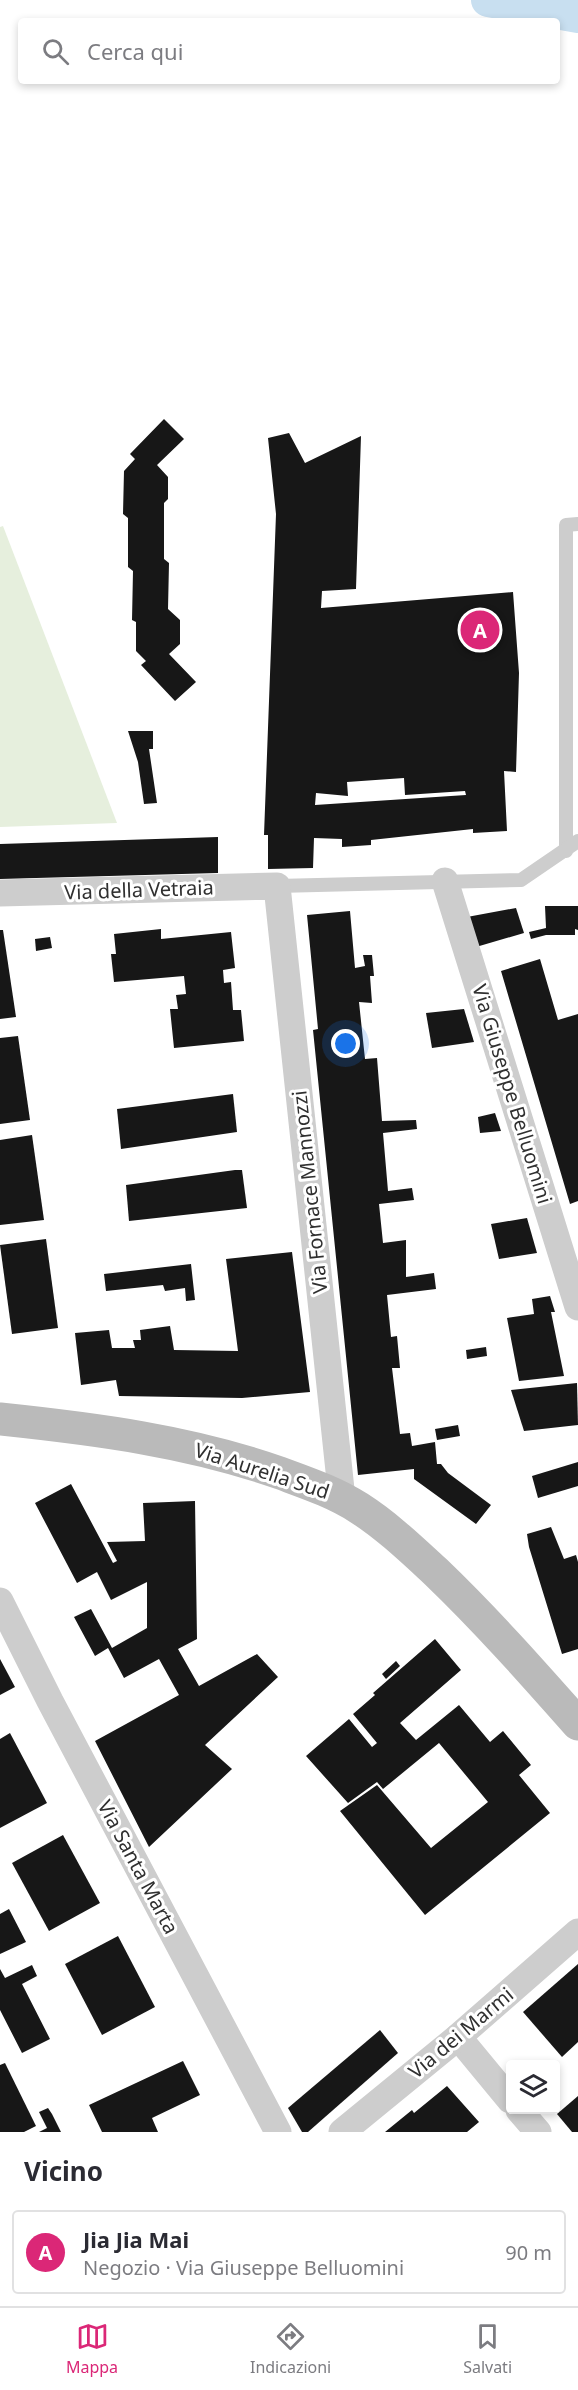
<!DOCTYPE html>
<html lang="it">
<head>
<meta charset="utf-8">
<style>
	:root { --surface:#fff; --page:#f2f2f3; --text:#2b2b33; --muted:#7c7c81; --line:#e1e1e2; --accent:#db2777 }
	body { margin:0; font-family:"Noto Sans",sans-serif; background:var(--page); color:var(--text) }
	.controls { position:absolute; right:18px; bottom:18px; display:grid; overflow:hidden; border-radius:6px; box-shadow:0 3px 9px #0003 }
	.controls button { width:54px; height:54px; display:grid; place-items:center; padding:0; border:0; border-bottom:2px solid var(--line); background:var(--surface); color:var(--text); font:30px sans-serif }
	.you { position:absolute; left:346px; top:1044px; width:21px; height:21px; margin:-15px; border:4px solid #fff; border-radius:50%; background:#1a73e8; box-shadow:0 0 0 9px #1a73e833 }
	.badge { display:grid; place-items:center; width:39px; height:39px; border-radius:50%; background:var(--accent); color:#fff; font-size:20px; font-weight:700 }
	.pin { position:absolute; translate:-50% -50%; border:3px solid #fff; box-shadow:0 2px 6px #0006 }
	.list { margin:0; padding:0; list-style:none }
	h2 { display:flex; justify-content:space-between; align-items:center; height:78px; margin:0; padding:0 24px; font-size:26px }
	h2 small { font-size:20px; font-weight:400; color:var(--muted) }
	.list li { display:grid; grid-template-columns:39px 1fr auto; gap:18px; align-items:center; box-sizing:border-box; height:84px; margin:0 12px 12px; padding:0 12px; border:2px solid var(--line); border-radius:6px }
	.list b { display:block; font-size:22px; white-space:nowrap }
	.list p { margin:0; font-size:20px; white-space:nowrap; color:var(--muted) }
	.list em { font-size:20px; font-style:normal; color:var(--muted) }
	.icon { flex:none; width:33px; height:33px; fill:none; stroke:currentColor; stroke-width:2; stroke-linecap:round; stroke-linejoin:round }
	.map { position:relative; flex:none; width:578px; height:2132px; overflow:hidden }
	.search { position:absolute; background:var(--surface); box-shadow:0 3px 9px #0003; left:18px; right:18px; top:18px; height:66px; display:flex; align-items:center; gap:15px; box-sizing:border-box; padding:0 21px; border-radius:6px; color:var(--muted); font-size:22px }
	.sheet { height:174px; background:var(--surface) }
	nav { display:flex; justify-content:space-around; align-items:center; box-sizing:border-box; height:84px; border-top:2px solid var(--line); background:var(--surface); font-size:16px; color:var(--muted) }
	nav a { display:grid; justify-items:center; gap:3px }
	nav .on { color:var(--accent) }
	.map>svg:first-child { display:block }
	.green { fill:#e6efdd }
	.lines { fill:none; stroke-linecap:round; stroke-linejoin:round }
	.canal { stroke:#c8dff0; stroke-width:34 }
	.building { fill:#171717; fill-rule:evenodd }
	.lane { stroke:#cdcdcd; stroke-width:14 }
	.street { stroke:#cdcdcd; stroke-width:27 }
	.secondary { stroke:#bababa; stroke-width:33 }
	.labels { text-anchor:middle; stroke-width:6; stroke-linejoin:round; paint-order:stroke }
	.street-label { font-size:20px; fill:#303030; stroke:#fff }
</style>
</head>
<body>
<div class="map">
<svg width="578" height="2132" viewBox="0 0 578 2132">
	<rect width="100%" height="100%" fill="#fff"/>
	<polygon class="green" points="3,526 117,823 0,827 0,527"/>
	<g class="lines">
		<polyline class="canal" points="488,0 578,16"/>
	</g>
	<g class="building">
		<polygon points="164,419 184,439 157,465 168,477 168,499 164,503 164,559 169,563 168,609 180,620 180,644 169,654 196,682 175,701 141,665 146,661 136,651 136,622 132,620 133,571 128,567 128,518 123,514 124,471 135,459 130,454"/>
		<path d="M289,433L305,463L361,436L356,589L322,591L321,608L513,592L519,673L516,772L504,771L507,831L473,833V829L371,840V845L342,847V839L314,838L313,868L268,869V835H264L276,514L268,438ZM404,778L405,795L465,791L466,795L315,805L316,793L348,796L347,782Z"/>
		<polygon points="128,731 153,731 153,749 149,749 157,803 144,804 138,762"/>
		<polygon points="218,837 218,873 0,879 0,844"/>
		<polygon points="545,906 578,906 578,930 575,929 575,935 546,935 531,939 529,932 546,928"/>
		<polygon points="516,908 524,933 476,947 467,917"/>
		<polygon points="350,911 355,968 365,966 363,955 372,955 374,976 370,976 372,1003 359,1002 365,1059 377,1058 382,1121 416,1120 417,1129 383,1133 388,1191 412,1188 414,1200 379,1204 383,1243 406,1240 406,1277 434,1273 436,1289 387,1295 391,1337 397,1336 400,1368 392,1368 400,1434 410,1433 412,1446 435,1442 437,1464 441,1464 448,1473 491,1505 476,1524 414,1479 414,1469 358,1475 313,1030 318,1029 307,915"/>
		<polygon points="161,929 161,939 231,932 235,968 223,970 224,983 231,982 233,1010 241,1010 244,1041 174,1048 170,1009 178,1009 176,995 186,994 184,976 114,982 111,954 116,954 114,934"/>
		<polygon points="0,930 3,930 16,1017 0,1019"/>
		<polygon points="50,937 52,948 36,951 35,939"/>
		<polygon points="540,959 558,1020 578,1014 578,1201 570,1204 501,971"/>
		<polygon points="464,1009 474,1042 432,1048 426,1013"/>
		<polygon points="18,1036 30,1120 0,1124 0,1038"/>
		<polygon points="233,1094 237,1132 121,1149 117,1109"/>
		<polygon points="495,1113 501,1131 480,1133 478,1117"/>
		<polygon points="32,1135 44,1220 0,1225 0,1140"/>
		<polygon points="235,1170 242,1170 247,1208 129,1221 126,1185"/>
		<polygon points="527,1218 537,1253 499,1259 491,1224"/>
		<polygon points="46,1239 58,1328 12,1334 0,1245"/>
		<polygon points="292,1252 310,1392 242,1398 119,1396 116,1380 81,1385 75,1333 109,1330 112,1348 135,1348 133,1340 141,1340 140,1330 170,1326 174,1350 238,1351 226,1259"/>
		<polygon points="191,1264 195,1300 186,1301 185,1288 165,1291 163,1285 106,1291 104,1274"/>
		<polygon points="550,1296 555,1312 551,1312 564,1376 519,1381 507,1318 534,1314 532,1299"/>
		<polygon points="486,1347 487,1356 467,1359 466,1350"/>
		<polygon points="577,1383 578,1425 524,1431 511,1390"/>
		<polygon points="458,1425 460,1436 437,1440 435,1429"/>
		<polygon points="578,1462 578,1486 538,1498 532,1476"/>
		<polygon points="71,1484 113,1563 117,1561 107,1542 145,1541 143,1503 195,1501 197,1639 178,1649 199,1686 257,1654 278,1677 205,1745 232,1769 149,1847 95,1741 179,1695 159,1659 124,1678 108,1648 95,1656 74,1617 91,1609 112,1648 147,1628 147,1582 111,1600 97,1572 77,1583 35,1503"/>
		<polygon points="551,1527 564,1559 576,1555 578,1562 578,1649 562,1654 529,1547 527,1534"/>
		<polygon points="435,1639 461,1670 400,1723 416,1740 459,1705 490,1742 503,1731 531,1765 519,1775 550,1813 425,1915 340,1811 377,1785 431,1848 488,1802 439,1743 383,1789 377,1782 348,1803 306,1756 349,1719 372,1747 377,1743 353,1714 375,1695 373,1693"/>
		<polygon points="0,1659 15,1687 0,1695"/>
		<polygon points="396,1661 400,1666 386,1679 382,1674"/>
		<polygon points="10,1733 47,1803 0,1828 0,1739"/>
		<polygon points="63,1835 100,1903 49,1931 12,1863"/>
		<polygon points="9,1909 26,1942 0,1954 0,1914"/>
		<polygon points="118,1936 155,2007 102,2035 65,1964"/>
		<polygon points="578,1964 578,2042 562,2057 523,2012"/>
		<polygon points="32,1965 37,1976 22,1984 50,2039 22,2053 0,2010 0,1969 5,1978"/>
		<polygon points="380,2030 398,2053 308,2132 302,2132 288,2108"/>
		<polygon points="183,2061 200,2095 152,2118 158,2132 102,2132 89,2105"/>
		<polygon points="5,2063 36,2126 24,2132 0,2132 0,2065"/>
		<polygon points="447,2086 479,2122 467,2132 385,2132 412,2110 414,2113"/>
		<polygon points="578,2096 578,2132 572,2132 557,2114"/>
		<polygon points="48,2108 52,2114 61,2132 39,2132 47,2128 39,2112"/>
	</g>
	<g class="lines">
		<g class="lane">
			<polyline points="566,851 566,525 578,524"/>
			<polyline points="277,886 521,880 578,841"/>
		</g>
		<g class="street">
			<polyline points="445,881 578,1307"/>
			<polyline points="0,893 277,886 342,1499"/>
			<polyline points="0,1601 50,1701 278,2132"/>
			<polyline points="458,2037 510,2100"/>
			<polyline points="519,2110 538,2132"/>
			<polyline points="342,2132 458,2037 578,1932"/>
		</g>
		<path class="secondary" d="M0,1419C95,1429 189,1441 280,1473C307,1483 334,1492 359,1508C387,1526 411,1549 436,1572C486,1620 532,1672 578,1724"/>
	</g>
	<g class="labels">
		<g class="street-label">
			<text transform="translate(139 890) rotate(-2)" y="7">Via della Vetraia</text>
			<text transform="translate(512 1094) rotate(73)" y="7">Via Giuseppe Belluomini</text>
			<text transform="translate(310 1192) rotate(-96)" y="7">Via Fornace Mannozzi</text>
			<text transform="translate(262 1471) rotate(18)" y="7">Via Aurelia Sud</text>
			<text transform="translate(138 1867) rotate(62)" y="7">Via Santa Marta</text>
			<text transform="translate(461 2033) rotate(-40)" y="7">Via dei Marmi</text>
		</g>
	</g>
</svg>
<div class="controls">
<button><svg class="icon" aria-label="layers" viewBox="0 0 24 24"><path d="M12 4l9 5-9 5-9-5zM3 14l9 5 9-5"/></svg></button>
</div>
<div class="you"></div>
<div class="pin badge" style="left:480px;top:630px">A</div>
<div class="search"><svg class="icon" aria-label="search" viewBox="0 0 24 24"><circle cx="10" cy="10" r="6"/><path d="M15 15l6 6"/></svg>Cerca qui</div>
</div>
<section class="sheet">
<h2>Vicino<small></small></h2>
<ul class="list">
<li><span class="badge">A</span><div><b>Jia Jia Mai</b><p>Negozio · Via Giuseppe Belluomini</p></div><em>90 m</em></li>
</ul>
</section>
<nav>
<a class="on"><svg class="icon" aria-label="map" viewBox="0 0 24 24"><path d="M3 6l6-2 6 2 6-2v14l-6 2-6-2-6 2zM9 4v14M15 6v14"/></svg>Mappa</a>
<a><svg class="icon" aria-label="directions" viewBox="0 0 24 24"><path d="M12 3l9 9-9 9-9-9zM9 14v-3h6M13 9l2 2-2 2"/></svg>Indicazioni</a>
<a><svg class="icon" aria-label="saved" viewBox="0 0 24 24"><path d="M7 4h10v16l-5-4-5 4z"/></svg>Salvati</a>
</nav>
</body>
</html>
